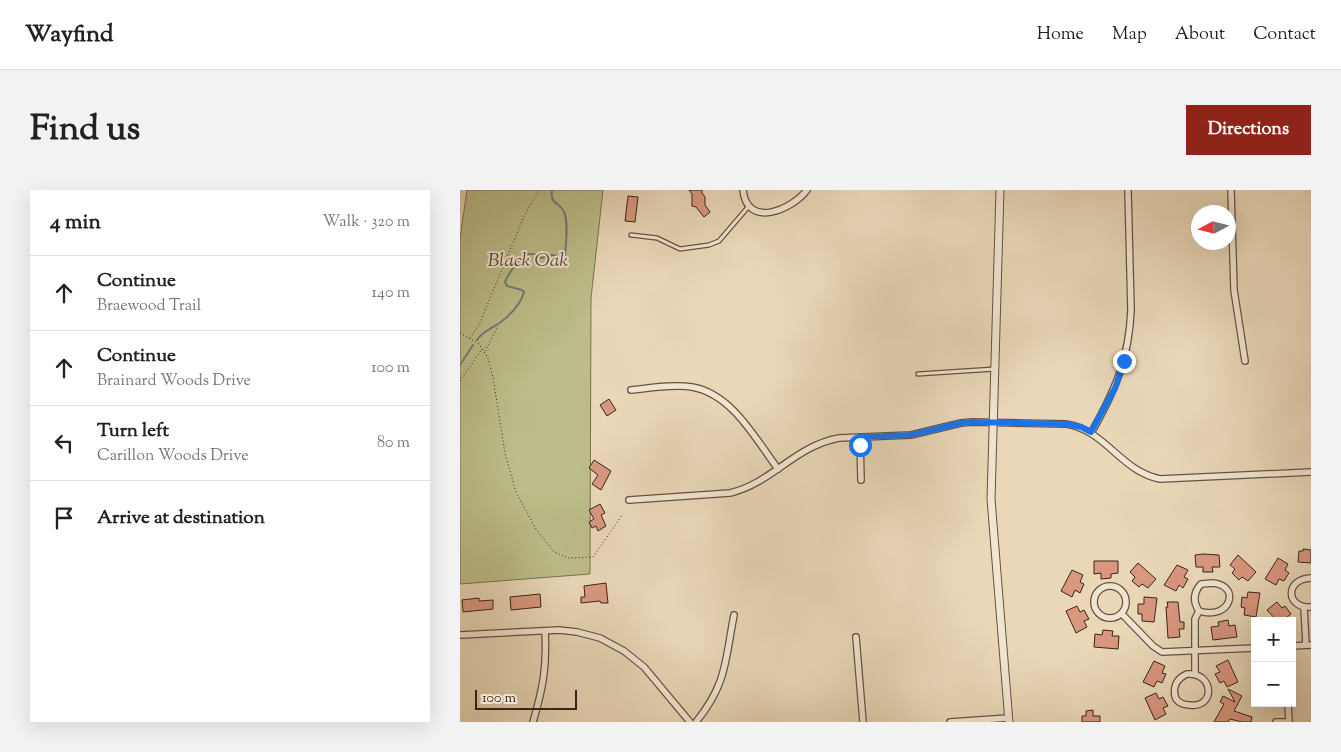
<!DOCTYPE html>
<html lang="en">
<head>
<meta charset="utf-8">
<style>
	:root { --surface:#fff; --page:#f2f2f2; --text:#222; --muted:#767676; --line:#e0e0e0; --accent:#8f2418 }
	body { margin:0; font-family:"Sorts Mill Goudy",serif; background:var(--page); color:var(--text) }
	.controls { position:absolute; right:15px; bottom:15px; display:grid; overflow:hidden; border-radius:0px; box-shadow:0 5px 20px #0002 }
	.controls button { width:45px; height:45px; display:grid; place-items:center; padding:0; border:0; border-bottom:1px solid var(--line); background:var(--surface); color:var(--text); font:25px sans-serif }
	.compass { position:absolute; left:731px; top:15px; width:45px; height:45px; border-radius:50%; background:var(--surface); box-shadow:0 5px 20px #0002; rotate:263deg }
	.scale { position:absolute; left:15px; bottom:12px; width:102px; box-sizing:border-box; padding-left:5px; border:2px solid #3a251b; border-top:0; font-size:14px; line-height:18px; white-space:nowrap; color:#3a251b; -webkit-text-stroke:4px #f1e5d1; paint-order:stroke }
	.stop { position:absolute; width:15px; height:15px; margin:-11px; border:4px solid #1a73e8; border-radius:50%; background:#fff }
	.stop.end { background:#1a73e8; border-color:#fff; box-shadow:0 1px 5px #0008 }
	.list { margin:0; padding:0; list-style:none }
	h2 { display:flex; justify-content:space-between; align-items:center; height:65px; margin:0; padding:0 20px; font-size:21px }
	h2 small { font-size:16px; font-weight:400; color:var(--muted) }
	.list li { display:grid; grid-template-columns:32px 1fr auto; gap:15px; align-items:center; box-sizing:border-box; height:75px; padding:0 20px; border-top:1px solid var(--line) }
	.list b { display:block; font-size:19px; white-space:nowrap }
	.list p { margin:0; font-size:16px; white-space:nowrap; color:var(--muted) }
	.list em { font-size:16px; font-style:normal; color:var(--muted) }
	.icon { flex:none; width:28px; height:28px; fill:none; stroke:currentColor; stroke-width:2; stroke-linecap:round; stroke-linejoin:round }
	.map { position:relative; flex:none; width:851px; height:532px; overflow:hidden; border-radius:0px }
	header { display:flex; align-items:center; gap:30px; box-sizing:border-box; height:70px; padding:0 25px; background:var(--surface); border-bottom:1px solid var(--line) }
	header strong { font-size:24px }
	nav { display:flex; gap:28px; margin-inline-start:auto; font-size:18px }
	.intro { display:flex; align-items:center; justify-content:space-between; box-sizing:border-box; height:120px; padding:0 30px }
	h1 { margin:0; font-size:35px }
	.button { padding:12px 22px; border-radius:0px; background:var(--accent); color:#fff; font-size:18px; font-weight:700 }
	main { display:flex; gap:30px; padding:0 30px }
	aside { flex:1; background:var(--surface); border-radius:0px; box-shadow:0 5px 20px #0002 }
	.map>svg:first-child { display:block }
	.green { fill:#bcbd8a; stroke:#7b7152 }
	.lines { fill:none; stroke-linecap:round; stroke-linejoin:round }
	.stream { stroke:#727d77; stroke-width:2 }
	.building { fill:#d9977f; stroke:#3a251b }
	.service-casing { stroke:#665242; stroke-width:5.5 }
	.minor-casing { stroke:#665242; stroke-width:8 }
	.tertiary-casing { stroke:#665242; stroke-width:9 }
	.path { stroke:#3a251b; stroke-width:1; stroke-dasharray:1 2.5; stroke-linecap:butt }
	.service { stroke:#f1e5d1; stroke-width:3 }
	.minor { stroke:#f1e5d1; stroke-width:5.5 }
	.tertiary { stroke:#f1e5d1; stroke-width:7 }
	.route { stroke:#1a73e8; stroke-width:6 }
	.labels { text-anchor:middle; stroke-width:4; stroke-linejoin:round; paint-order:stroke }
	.park-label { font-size:19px; font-style:italic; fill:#5a4b37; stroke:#f1e5d1 }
</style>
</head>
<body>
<header>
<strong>Wayfind</strong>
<nav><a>Home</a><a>Map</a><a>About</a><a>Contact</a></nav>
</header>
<div class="intro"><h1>Find us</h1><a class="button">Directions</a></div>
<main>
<aside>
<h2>4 min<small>Walk · 320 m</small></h2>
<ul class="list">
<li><svg class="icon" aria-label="ahead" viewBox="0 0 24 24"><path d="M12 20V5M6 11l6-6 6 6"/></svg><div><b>Continue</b><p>Braewood Trail</p></div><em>140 m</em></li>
<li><svg class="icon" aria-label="ahead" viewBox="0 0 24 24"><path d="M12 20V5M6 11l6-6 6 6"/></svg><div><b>Continue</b><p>Brainard Woods Drive</p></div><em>100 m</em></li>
<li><svg class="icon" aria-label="left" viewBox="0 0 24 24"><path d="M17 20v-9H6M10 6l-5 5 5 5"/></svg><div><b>Turn left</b><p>Carillon Woods Drive</p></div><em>80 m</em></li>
<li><svg class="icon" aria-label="arrive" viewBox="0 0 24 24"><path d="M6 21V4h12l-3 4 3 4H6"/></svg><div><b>Arrive at destination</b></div></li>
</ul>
</aside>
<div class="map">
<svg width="851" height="532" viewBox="0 0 851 532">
	<rect width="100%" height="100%" fill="#e9d7b8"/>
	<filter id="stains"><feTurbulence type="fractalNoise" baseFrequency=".004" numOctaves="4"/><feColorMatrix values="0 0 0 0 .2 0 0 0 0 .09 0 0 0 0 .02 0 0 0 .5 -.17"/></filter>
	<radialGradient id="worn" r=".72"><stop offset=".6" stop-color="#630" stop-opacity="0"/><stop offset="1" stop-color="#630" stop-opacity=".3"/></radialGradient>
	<polygon class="green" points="7,0 143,0 131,108 130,384 0,394 0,49"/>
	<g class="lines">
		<g class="stream">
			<path d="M17,150C23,140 34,138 42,131C51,124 61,113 64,102L62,100L47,96L45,92C50,80 57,72 67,64H74L81,68L92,65L102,67L105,64C106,52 109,29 103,20C97,11 90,14 92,0"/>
			<polyline points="0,175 13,155"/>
		</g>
	</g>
	<g class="building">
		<polygon points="229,0 242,0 242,3 245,7 245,15 250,22 244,27 236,17 232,16 232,4"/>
		<polygon points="168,6 178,7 175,32 165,31"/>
		<polygon points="149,209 156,220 147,226 140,215"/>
		<polygon points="134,270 151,281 141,300 132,294 138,285 129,278"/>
		<polygon points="140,314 145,323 141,325 146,336 138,341 136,336 132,338 129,332 134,329 129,320"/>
		<polygon points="843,359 851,360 851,373 838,372 839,361 843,361"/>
		<polygon points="744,364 759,365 760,377 752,377 753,382 743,382 743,377 736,377 735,365"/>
		<polygon points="778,365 796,382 788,391 782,387 779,390 772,383 775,379 770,375"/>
		<polygon points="818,368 828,374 825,380 829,383 824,391 819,389 816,395 805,389"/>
		<polygon points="634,371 658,371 658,383 651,384 651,388 641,389 641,383 634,384"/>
		<polygon points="678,373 696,389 688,398 682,394 679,397 672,391 675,387 670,382"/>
		<polygon points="717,375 728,380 724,387 728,389 723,398 719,395 716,401 704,395"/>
		<polygon points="612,380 623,385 620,392 624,394 620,403 615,400 612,407 601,401"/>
		<polygon points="146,393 148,413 141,413 140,411 121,413 121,407 125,407 124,396"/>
		<polygon points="788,402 800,403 796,427 784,425 785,418 781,417 782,407 787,408"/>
		<polygon points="80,404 81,417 51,420 50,407"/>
		<polygon points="684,407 697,408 694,432 682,431 682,424 678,424 678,414 684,414"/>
		<polygon points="19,408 19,411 33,410 33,419 3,422 2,410"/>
		<polygon points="707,412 718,412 720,432 724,432 724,439 719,439 720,447 708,448 706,417 708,417"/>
		<polygon points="817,412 822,418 825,416 831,424 827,427 830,431 817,431 807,420"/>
		<polygon points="617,416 620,422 624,420 629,429 624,431 627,437 616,443 606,421"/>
		<polygon points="768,430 769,436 775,435 777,447 753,450 751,437 759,436 758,432"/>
		<polygon points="643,440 653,441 652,446 659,446 658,459 634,457 635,444 642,445"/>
		<polygon points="768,470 778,492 767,497 764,491 760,493 755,484 760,482 756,476"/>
		<polygon points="694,471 705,476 702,483 706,484 702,493 697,491 694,497 683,492"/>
		<polygon points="768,499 782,506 774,521 792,527 791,532 782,532 770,529 768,532 754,532 764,514 760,512 763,506 775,512"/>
		<polygon points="696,503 699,509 703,507 708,516 703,518 706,524 695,530 685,508"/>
		<polygon points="633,520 633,526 640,526 640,532 622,532 622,526 626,526 626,521"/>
	</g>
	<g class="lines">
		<defs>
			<g id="service">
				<polyline points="171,45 197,48 220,59 249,55 259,51 289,16"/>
				<polyline points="458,184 535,179"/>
			</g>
			<g id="minor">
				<path d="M283,0C287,39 332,20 347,0"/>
				<polyline points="771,0 774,100 785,171"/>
				<path d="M171,200C190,198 212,194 232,197C272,204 295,248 318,279"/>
				<path d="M631,243C655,201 669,169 671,120L668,0"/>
				<polyline points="400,247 401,290"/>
				<path d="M169,310L270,303C312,293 335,256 379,248L451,245L501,233L512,232L606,234C646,240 660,281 700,289L851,282"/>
				<path d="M851,388C824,389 826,419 851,417"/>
				<path d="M753,393C782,396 770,431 739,421C733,412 733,403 741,394Z"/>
				<circle cx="650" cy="412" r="16"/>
				<polyline points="844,417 846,455"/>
				<polyline points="662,424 693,456 702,462 795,458"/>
				<polyline points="0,445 99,440 117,442 140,448 164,461 184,477 230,532"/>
				<polyline points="396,447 403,532"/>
				<polyline points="832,456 851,455"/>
				<path d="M727,484C754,482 756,518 730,515C724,515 720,514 716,509C712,498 716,489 727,484Z"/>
				<polyline points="735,484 735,429 739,421"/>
				<polyline points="828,513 829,532"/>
				<path d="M73,532C83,498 87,477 85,441"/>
				<path d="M236,532C267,494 265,471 274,425"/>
				<polyline points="490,532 548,528"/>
				<polyline points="816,532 829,532"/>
			</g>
			<polyline id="tertiary" points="540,0 531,309 549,532"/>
		</defs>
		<use href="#service" class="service-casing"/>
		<use href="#minor" class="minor-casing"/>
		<use href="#tertiary" class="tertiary-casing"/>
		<g class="path">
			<polyline points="0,143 19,154 28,168 33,188 45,263 56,302 76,339 94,362 108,368 133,367 163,324"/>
			<polyline points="10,148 19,135 64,26 79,0"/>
			<polyline points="25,161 38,136"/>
			<polyline points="0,191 22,159"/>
		</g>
		<use href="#service" class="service"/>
		<use href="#minor" class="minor"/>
		<use href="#tertiary" class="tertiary"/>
	</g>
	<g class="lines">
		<polyline class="route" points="400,255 400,247 451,245 501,233 512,232 606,234 621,237 631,242 655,198 664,171"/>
	</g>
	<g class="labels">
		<g class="park-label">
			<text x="68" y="76">Black Oak</text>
		</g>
	</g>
	<rect width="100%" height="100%" filter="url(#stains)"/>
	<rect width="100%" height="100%" fill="url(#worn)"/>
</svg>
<div class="controls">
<button>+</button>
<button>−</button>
</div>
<svg class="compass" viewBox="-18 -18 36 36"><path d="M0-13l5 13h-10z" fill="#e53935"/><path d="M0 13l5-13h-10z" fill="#767676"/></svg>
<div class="scale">100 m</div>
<div class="stop" style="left:400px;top:255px"></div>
<div class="stop end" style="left:664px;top:171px"></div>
</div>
</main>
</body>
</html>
